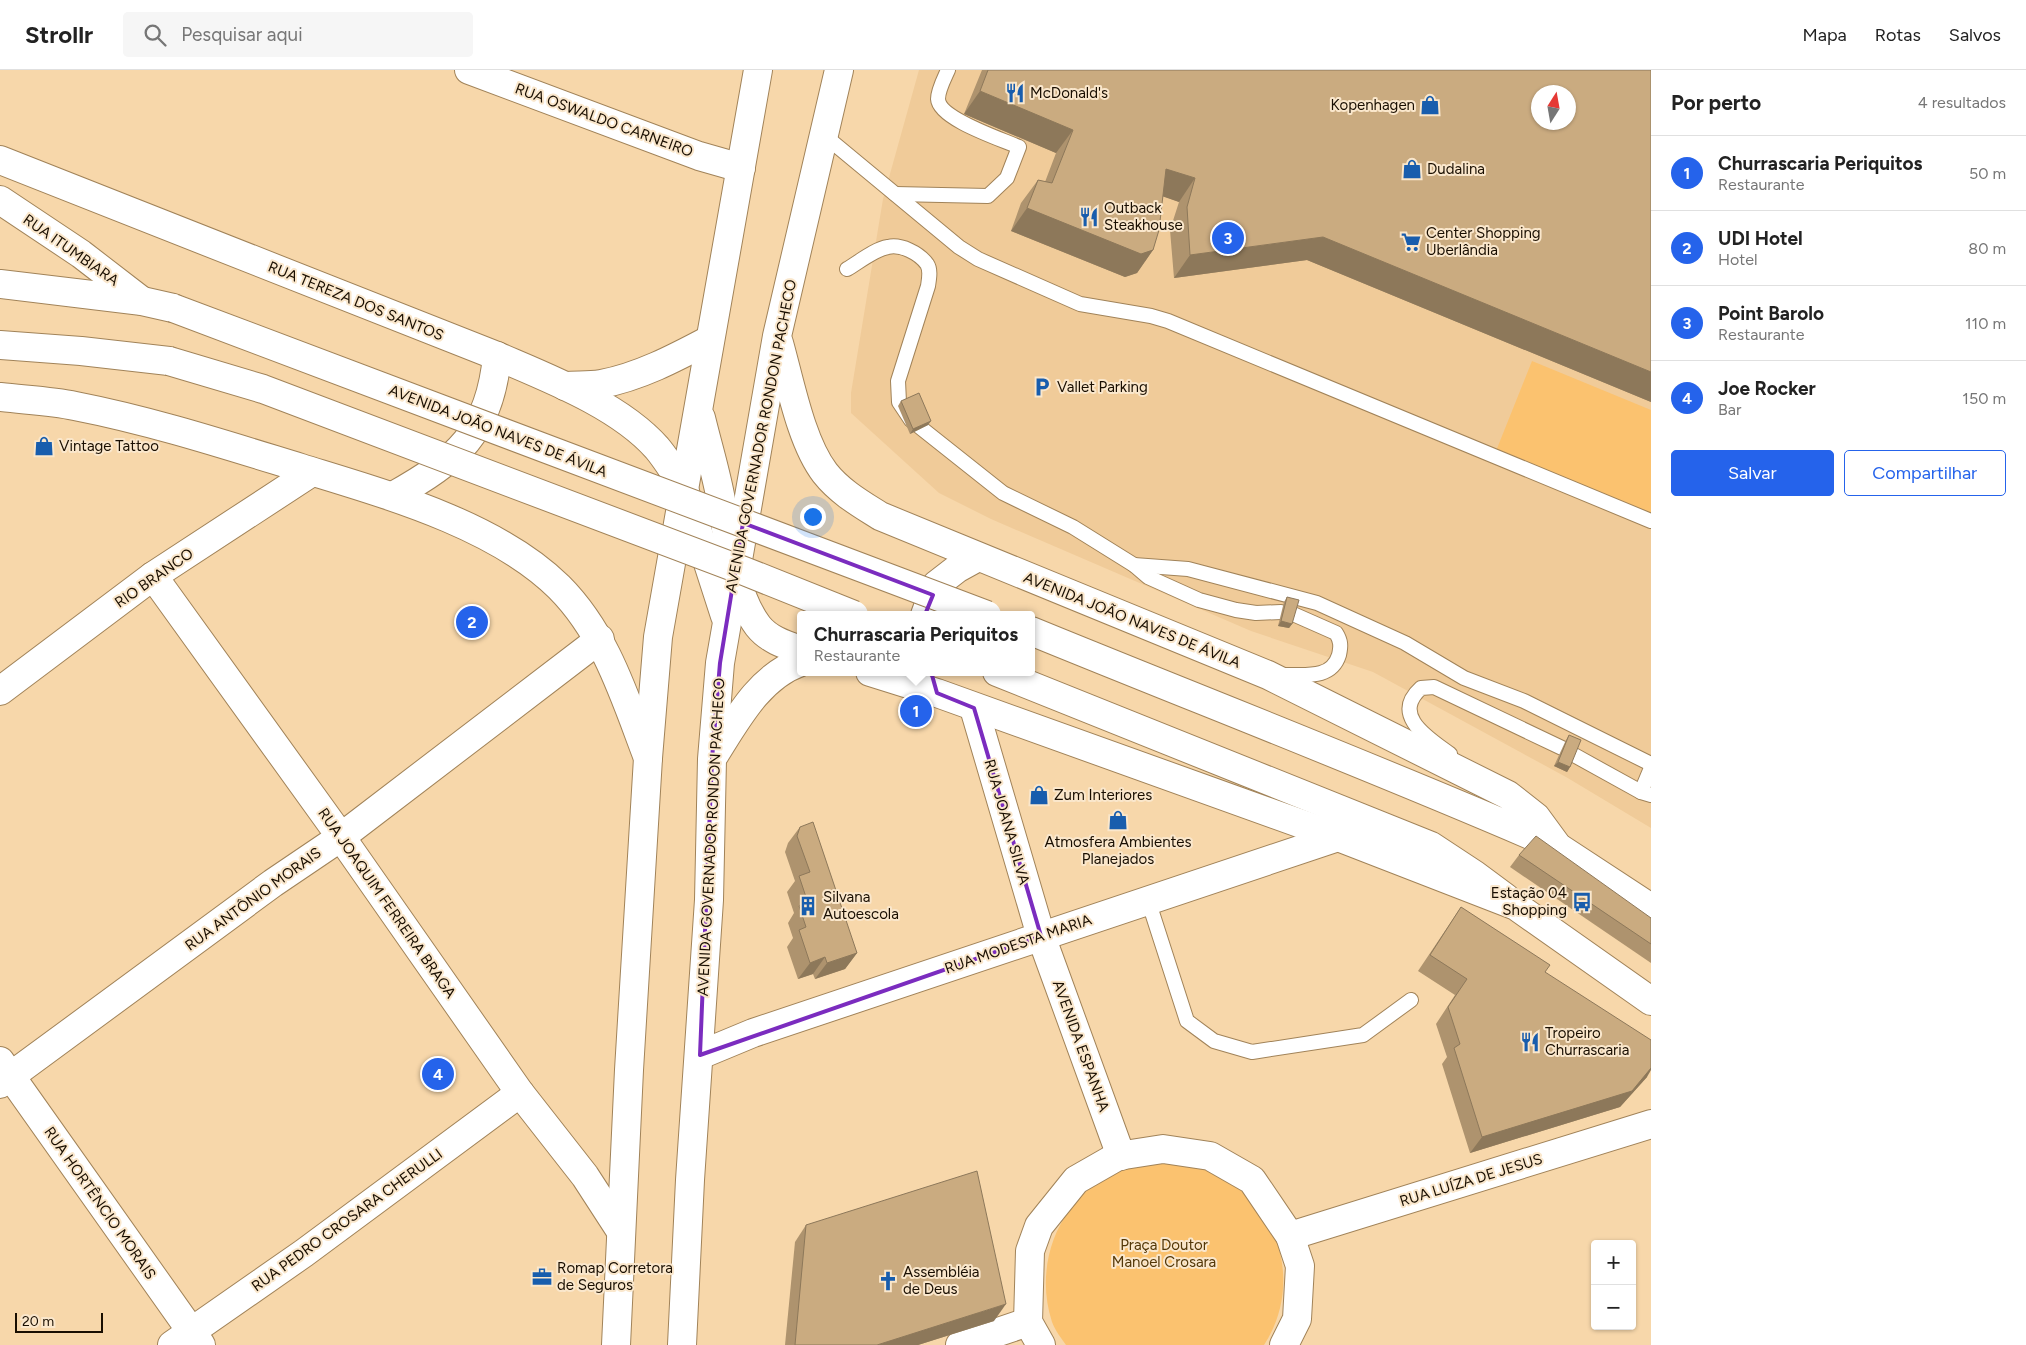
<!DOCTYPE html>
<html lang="pt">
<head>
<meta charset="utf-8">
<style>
	:root { --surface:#fff; --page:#f6f6f6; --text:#222; --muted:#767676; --line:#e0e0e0; --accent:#2563eb }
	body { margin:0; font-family:Figtree,sans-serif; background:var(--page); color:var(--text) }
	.controls { position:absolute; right:15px; bottom:15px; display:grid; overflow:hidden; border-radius:5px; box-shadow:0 1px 4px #0004 }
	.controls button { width:45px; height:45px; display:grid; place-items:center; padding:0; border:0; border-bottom:1px solid var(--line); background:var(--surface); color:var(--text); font:25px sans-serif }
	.compass { position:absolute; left:1531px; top:15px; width:45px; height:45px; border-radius:50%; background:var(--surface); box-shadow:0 1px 4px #0004; rotate:11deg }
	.scale { position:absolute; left:15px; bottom:12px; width:88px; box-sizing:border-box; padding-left:5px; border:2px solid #190e01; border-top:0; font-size:14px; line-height:18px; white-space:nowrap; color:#190e01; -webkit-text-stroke:4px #fae7cc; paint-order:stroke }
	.you { position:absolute; left:812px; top:446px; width:18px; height:18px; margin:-12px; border:4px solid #fff; border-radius:50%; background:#1a73e8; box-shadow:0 0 0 8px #1a73e833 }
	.badge { display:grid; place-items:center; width:32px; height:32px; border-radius:50%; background:var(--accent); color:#fff; font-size:16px; font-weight:700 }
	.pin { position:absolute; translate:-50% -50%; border:2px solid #fff; box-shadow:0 1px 5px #0006 }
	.popup { position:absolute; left:797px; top:541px; width:238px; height:65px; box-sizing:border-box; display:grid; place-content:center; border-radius:5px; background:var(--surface); filter:drop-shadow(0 1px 4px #0005); font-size:16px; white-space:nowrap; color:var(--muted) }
	.popup b { font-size:19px; color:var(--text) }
	.popup::after { content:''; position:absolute; left:50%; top:100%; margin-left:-10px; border:10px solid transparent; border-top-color:var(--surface) }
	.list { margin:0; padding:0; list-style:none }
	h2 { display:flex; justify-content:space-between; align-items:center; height:65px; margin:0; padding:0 20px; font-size:21px }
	h2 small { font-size:16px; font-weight:400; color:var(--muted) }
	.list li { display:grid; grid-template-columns:32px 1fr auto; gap:15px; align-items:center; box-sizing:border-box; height:75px; padding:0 20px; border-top:1px solid var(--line) }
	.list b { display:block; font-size:19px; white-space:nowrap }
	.list p { margin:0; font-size:16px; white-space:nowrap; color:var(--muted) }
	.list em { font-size:16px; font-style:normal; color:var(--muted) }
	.actions { display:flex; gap:10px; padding:15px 20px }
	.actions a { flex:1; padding:11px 0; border:1px solid var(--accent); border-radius:5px; text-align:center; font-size:18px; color:var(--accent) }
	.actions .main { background:var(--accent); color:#fff }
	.icon { flex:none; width:28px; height:28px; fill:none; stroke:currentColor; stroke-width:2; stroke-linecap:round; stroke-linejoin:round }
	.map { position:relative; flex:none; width:1651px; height:1275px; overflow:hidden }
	header { display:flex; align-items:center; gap:30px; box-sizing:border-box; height:70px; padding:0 25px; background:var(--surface); border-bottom:1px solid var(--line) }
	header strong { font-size:24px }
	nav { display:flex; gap:28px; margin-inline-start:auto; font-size:18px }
	.search { width:350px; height:45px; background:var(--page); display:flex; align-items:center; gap:12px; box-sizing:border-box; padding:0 18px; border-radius:5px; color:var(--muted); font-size:19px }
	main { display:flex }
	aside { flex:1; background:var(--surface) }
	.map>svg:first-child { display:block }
	.built { fill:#f0cb99; fill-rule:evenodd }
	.green { fill:#fbc26f }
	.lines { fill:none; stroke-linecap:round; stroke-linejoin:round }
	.service-casing { stroke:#a18359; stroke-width:16 }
	.minor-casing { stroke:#a18359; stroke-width:30 }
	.tertiary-casing { stroke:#a18359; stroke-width:30 }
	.secondary-casing { stroke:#a18359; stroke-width:30 }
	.primary-casing { stroke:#a18359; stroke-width:30 }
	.service { stroke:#fff; stroke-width:14 }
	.minor { stroke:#fff; stroke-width:28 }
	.tertiary { stroke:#fff; stroke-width:28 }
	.secondary { stroke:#fff; stroke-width:28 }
	.primary { stroke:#fff; stroke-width:28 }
	.secondary-bridge-casing { stroke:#a18359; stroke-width:30; stroke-linecap:butt }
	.secondary-bridge { stroke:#fff; stroke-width:28 }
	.wall { fill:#ae936e }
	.shaded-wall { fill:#8d785a }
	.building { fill:#caab80; stroke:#8d785a; fill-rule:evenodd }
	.marked { fill:none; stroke:#7b2cbf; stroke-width:4; stroke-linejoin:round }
	.labels { text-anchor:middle; stroke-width:4; stroke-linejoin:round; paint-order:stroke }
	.poi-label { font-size:15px; fill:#190e01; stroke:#fae7cc; text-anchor:start }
	.street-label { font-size:15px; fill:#190e01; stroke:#fae7cc }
	.park-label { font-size:15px; fill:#533707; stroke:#fae7cc }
</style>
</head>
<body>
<header>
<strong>Strollr</strong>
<div class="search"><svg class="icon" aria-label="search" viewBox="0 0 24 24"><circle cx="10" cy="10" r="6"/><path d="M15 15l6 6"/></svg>Pesquisar aqui</div>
<nav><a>Mapa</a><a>Rotas</a><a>Salvos</a></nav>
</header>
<main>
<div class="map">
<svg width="1651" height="1275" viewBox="0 0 1651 1275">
	<rect width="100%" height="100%" fill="#f7d7aa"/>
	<path class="built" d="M919,0H1651V758L1566,707L1373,602L1251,561L991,449L939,423L851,343V323L883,129ZM1538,22H1568V52H1538Z"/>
	<g class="green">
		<polygon points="1532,291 1651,340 1651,451 1494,386"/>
		<path d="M1161,1092C1173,1093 1187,1093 1199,1096C1275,1120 1307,1209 1264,1275H1066C1061,1268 1055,1260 1052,1252C1032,1191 1062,1122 1123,1099C1134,1095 1149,1094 1161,1092Z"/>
	</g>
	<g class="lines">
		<defs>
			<g id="service">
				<polyline points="825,66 959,177 978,189 1080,234 1151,246 1168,251 1651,451"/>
				<path d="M895,124L988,126L1007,108L1019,77C1001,69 939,49 938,29C938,20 944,9 948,0"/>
				<path d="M847,199C859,192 875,179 888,177C901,174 919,183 927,194C931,200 929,209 928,216L898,311L899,332L911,350L1003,423L1073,457L1134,495L1148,507L1199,530L1236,540L1256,543L1281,542"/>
				<polyline points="1134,495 1188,499 1317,533 1405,573 1464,608 1524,631 1651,694"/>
				<path d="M1279,605C1302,604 1331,611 1339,585C1341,576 1341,571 1336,563L1293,544"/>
				<path d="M1450,684C1430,669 1390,646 1421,618L1434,617L1562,678"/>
				<polyline points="1574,685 1641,722 1651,725"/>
				<polyline points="1641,722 1651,698"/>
				<polyline points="1148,830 1187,951 1214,971 1252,982 1363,965 1411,930"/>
			</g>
			<g id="minor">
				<polyline points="469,0 699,86 741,98"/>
				<polyline points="153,506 341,767 520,1023 585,1106 620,1160"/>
				<polyline points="0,621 153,506 312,402"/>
				<polyline points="974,638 1041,866 1121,1086"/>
				<polyline points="700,985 753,963 1338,767"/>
				<polyline points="0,991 201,1275"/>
				<polyline points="0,1014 273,813 341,767 600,569"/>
				<polyline points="1290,1166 1651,1054"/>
				<polyline points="172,1275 304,1183 520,1023"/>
				<polyline points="960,1275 1028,1252"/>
				<polyline points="1041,1275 1028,1252 1030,1181 1039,1156 1076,1110 1118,1086 1163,1079 1210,1086 1252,1110 1290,1166 1300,1196 1297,1249 1284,1275"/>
			</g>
			<g id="tertiary">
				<path d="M0,90L497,286C548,308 619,335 657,378C667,390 675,403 683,416"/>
				<polyline points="0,130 81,184 142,231"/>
				<path d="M0,327C25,330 51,331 75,336C152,351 226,375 301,398C385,424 495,454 559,517C606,564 625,628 648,688"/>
				<path d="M393,426C457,390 490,363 497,286"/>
			</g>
			<g id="secondary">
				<polyline points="0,214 142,231 173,238"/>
				<polyline points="0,275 81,281 169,291"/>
				<path d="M1031,561C1207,633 1384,701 1558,777"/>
				<polyline points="997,602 1431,776 1475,805 1506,828"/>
			</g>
			<g id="primary">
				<path d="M779,273C790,312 801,372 825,403C840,422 861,434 880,446L1268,605L1508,725L1536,747L1558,777L1651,838"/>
				<path d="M565,316C577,315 589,316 601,314C639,307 675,288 709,270"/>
				<path d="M701,348C707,373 715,399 720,425C728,466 733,523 758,556C769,570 786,575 801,580"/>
				<polyline points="685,422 725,546"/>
				<polyline points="925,545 936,515 958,498 978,487"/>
				<polyline points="870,602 937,623 1338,767 1516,836 1651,931"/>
				<path d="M715,684C737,649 760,606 801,592"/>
				<polyline points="616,1275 629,1000 648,688 658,567 758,0"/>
				<polyline points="682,1275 690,1110 709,830 712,689 720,593 777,266 839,0"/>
			</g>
		</defs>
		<use href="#service" class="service-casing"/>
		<use href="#minor" class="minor-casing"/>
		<use href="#tertiary" class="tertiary-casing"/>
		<use href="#secondary" class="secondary-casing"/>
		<use href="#primary" class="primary-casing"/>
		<use href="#service" class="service"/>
		<use href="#minor" class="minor"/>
		<use href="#tertiary" class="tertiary"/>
		<use href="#secondary" class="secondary"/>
		<use href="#primary" class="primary"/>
		<defs>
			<g id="secondary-bridge">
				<polyline points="173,238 987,545"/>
				<polyline points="169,291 263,319 744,501 854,545"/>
			</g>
		</defs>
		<use href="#secondary-bridge" class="secondary-bridge-casing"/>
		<use href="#secondary-bridge" class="secondary-bridge"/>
	</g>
	<g class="wall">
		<polygon points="982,0 1651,0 1651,332 1307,190 1174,208 1170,160 1179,132 1163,126 1153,180 1137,203 1125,207 1011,161 1021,133 1038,110 1045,112 1056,83 964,44"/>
		<polygon points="901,331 928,355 910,364 898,336"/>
		<polygon points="1287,527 1292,554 1289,558 1278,556 1284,532"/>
		<polygon points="1569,665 1570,697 1567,702 1554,696 1566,670"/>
		<polygon points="800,757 857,883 845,899 815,909 813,904 798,909 787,877 793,868 788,853 794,843 787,822 795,811 785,782 788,773"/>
		<polygon points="1519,785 1651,848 1651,893 1510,797"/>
		<polygon points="1461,837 1545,902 1647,1007 1620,1037 1470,1083 1442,994 1447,987 1436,954 1455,925 1418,901"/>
		<polygon points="806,1155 994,1251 918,1275 785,1275 795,1172"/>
	</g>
	<g class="shaded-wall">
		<polygon points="980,21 1073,60 1056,83 964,44"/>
		<polygon points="1166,99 1195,108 1179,132 1150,122"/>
		<polygon points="1027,138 1153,180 1137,203 1125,207 1011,161"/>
		<polygon points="1323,167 1651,302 1651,332 1307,190 1174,208 1190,185"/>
		<polygon points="931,351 928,355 910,364 913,359"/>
		<polygon points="1281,551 1292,554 1289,558 1278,556"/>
		<polygon points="1558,692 1570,697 1567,702 1554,696"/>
		<polygon points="857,883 845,899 815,909 827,893"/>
		<polygon points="825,887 813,904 798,909 810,893"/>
		<polygon points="1651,998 1651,1000 1647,1007 1620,1037 1470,1083 1482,1067"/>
		<polygon points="1006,1234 994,1251 918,1275 877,1275"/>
	</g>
	<g class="building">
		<path d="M988,0H1651V302L1323,167L1190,185L1187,137L1195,108L1166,99L1159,160L1153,180L1141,184L1027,138L1038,110L1052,113L1073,60L980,21ZM1538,22H1568V52H1538Z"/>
		<polygon points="919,323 931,351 913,359 901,331"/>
		<polygon points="1287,527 1299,530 1292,554 1281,551"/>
		<polygon points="1569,665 1581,670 1570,697 1558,692"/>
		<polygon points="813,752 857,883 827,893 825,887 810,893 799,860 806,857 799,836 808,833 799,806 810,802 797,766 800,757"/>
		<polygon points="1536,766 1651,848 1651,874 1519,785"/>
		<polygon points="1461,837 1550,895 1545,902 1651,970 1651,998 1632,1021 1482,1067 1454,978 1460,974 1448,937 1467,909 1430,885"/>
		<polygon points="977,1101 1006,1234 877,1275 795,1275 806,1155"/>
	</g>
	<path class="marked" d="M743,453L933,525L924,547L923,573L937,623L974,638L1041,866L700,985L712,689L720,593Z"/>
	<defs>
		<symbol id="restaurant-bare" viewBox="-9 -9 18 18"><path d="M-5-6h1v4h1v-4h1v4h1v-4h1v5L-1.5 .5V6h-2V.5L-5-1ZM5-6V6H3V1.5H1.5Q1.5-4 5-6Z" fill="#185dad" stroke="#fae7cc" stroke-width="2.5" paint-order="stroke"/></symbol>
		<symbol id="shop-bare" viewBox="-9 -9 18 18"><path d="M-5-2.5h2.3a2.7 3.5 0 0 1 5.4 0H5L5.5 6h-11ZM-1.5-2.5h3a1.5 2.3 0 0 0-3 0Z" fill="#185dad" stroke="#fae7cc" stroke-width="2.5" paint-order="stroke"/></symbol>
		<symbol id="supermarket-bare" viewBox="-9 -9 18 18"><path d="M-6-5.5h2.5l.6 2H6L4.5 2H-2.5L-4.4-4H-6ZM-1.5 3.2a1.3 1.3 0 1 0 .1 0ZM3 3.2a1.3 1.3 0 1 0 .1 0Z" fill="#185dad" stroke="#fae7cc" stroke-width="2.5" paint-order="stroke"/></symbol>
		<symbol id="parking-bare" viewBox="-9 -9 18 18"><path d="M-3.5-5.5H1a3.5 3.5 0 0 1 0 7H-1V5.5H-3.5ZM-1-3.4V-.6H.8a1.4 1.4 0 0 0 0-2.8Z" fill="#185dad" stroke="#fae7cc" stroke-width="2.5" paint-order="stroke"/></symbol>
		<symbol id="bus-bare" viewBox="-9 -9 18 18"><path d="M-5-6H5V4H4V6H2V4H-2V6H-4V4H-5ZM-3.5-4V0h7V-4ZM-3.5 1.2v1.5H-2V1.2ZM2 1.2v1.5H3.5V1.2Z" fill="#185dad" stroke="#fae7cc" stroke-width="2.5" paint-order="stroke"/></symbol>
		<symbol id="building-bare" viewBox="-9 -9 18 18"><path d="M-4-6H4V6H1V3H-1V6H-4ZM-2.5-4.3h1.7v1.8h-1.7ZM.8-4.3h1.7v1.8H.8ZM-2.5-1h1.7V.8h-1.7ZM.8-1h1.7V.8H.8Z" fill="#185dad" stroke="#fae7cc" stroke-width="2.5" paint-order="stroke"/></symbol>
		<symbol id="office-bare" viewBox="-9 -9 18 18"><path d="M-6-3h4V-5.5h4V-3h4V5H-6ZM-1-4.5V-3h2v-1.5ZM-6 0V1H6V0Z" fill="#185dad" stroke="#fae7cc" stroke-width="2.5" paint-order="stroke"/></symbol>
		<symbol id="church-bare" viewBox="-9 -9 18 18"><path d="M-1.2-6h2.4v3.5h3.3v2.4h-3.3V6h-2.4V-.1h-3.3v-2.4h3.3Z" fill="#185dad" stroke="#fae7cc" stroke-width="2.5" paint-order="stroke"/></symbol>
	</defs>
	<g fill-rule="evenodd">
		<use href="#restaurant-bare" x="1001" y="9" width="28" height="28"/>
		<use href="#shop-bare" x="1416" y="21" width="28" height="28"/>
		<use href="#shop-bare" x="1398" y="85" width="28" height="28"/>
		<use href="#restaurant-bare" x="1075" y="133" width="28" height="28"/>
		<use href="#supermarket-bare" x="1397" y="158" width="28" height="28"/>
		<use href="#parking-bare" x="1028" y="303" width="28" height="28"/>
		<use href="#shop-bare" x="30" y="362" width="28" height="28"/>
		<use href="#shop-bare" x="1025" y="711" width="28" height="28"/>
		<use href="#shop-bare" x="1104" y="736" width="28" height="28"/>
		<use href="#bus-bare" x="1568" y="818" width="28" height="28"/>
		<use href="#building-bare" x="794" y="822" width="28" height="28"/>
		<use href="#restaurant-bare" x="1516" y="958" width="28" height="28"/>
		<use href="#office-bare" x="528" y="1193" width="28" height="28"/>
		<use href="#church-bare" x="874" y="1197" width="28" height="28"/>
	</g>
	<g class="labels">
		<g class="poi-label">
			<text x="1030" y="28">McDonald's</text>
			<text x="1415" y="40" text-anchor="end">Kopenhagen</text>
			<text x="1427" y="104">Dudalina</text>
			<text x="1104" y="143">Outback<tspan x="1104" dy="17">Steakhouse</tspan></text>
			<text x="1426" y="168">Center Shopping<tspan x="1426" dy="17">Uberlândia</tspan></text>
			<text x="1057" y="322">Vallet Parking</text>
			<text x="59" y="381">Vintage Tattoo</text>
			<text x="1054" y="730">Zum Interiores</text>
			<text x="1118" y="777" text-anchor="middle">Atmosfera Ambientes<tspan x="1118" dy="17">Planejados</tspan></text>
			<text x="1567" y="828" text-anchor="end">Estação 04<tspan x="1567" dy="17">Shopping</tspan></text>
			<text x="823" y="832">Silvana<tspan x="823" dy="17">Autoescola</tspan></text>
			<text x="1545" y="968">Tropeiro<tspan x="1545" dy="17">Churrascaria</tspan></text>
			<text x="557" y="1203">Romap Corretora<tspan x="557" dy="17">de Seguros</tspan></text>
			<text x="903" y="1207">Assembléia<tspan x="903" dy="17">de Deus</tspan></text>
		</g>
		<g class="street-label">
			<text transform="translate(604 50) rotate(20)" y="5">RUA OSWALDO CARNEIRO</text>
			<text transform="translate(71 180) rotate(35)" y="5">RUA ITUMBIARA</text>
			<text transform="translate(356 231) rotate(22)" y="5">RUA TEREZA DOS SANTOS</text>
			<text transform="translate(498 361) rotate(21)" y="5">AVENIDA JOÃO NAVES DE ÁVILA</text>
			<text transform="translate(761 366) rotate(-79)" y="5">AVENIDA GOVERNADOR RONDON PACHECO</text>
			<text transform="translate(154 508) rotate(-35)" y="5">RIO BRANCO</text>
			<text transform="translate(1132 550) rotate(22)" y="5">AVENIDA JOÃO NAVES DE ÁVILA</text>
			<text transform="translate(1007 752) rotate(74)" y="5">RUA JOANA SILVA</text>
			<text transform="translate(711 767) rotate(-87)" y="5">AVENIDA GOVERNADOR RONDON PACHECO</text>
			<text transform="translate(253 829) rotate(-36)" y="5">RUA ANTÔNIO MORAIS</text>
			<text transform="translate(387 833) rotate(55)" y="5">RUA JOAQUIM FERREIRA BRAGA</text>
			<text transform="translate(1018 874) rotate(-19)" y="5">RUA MODESTA MARIA</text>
			<text transform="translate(1081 976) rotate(70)" y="5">AVENIDA ESPANHA</text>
			<text transform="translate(1471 1110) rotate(-17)" y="5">RUA LUÍZA DE JESUS</text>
			<text transform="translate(100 1133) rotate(55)" y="5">RUA HORTÊNCIO MORAIS</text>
			<text transform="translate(347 1150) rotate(-36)" y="5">RUA PEDRO CROSARA CHERULLI</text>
		</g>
		<g class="park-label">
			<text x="1164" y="1180">Praça Doutor<tspan x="1164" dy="17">Manoel Crosara</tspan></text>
		</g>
	</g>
</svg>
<div class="controls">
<button>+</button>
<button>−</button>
</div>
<svg class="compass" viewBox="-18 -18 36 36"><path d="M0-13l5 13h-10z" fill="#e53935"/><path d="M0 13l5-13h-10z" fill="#767676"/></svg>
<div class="scale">20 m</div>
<div class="you"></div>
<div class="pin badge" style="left:916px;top:641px">1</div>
<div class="popup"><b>Churrascaria Periquitos</b>Restaurante</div>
<div class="pin badge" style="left:472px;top:552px">2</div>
<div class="pin badge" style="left:1228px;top:168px">3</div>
<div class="pin badge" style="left:438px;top:1004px">4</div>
</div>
<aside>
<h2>Por perto<small>4 resultados</small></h2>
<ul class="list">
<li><span class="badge">1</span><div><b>Churrascaria Periquitos</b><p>Restaurante</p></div><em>50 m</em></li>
<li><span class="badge">2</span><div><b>UDI Hotel</b><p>Hotel</p></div><em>80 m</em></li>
<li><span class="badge">3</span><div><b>Point Barolo</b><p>Restaurante</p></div><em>110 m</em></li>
<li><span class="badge">4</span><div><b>Joe Rocker</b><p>Bar</p></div><em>150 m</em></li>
</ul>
<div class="actions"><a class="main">Salvar</a><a>Compartilhar</a></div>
</aside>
</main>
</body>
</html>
